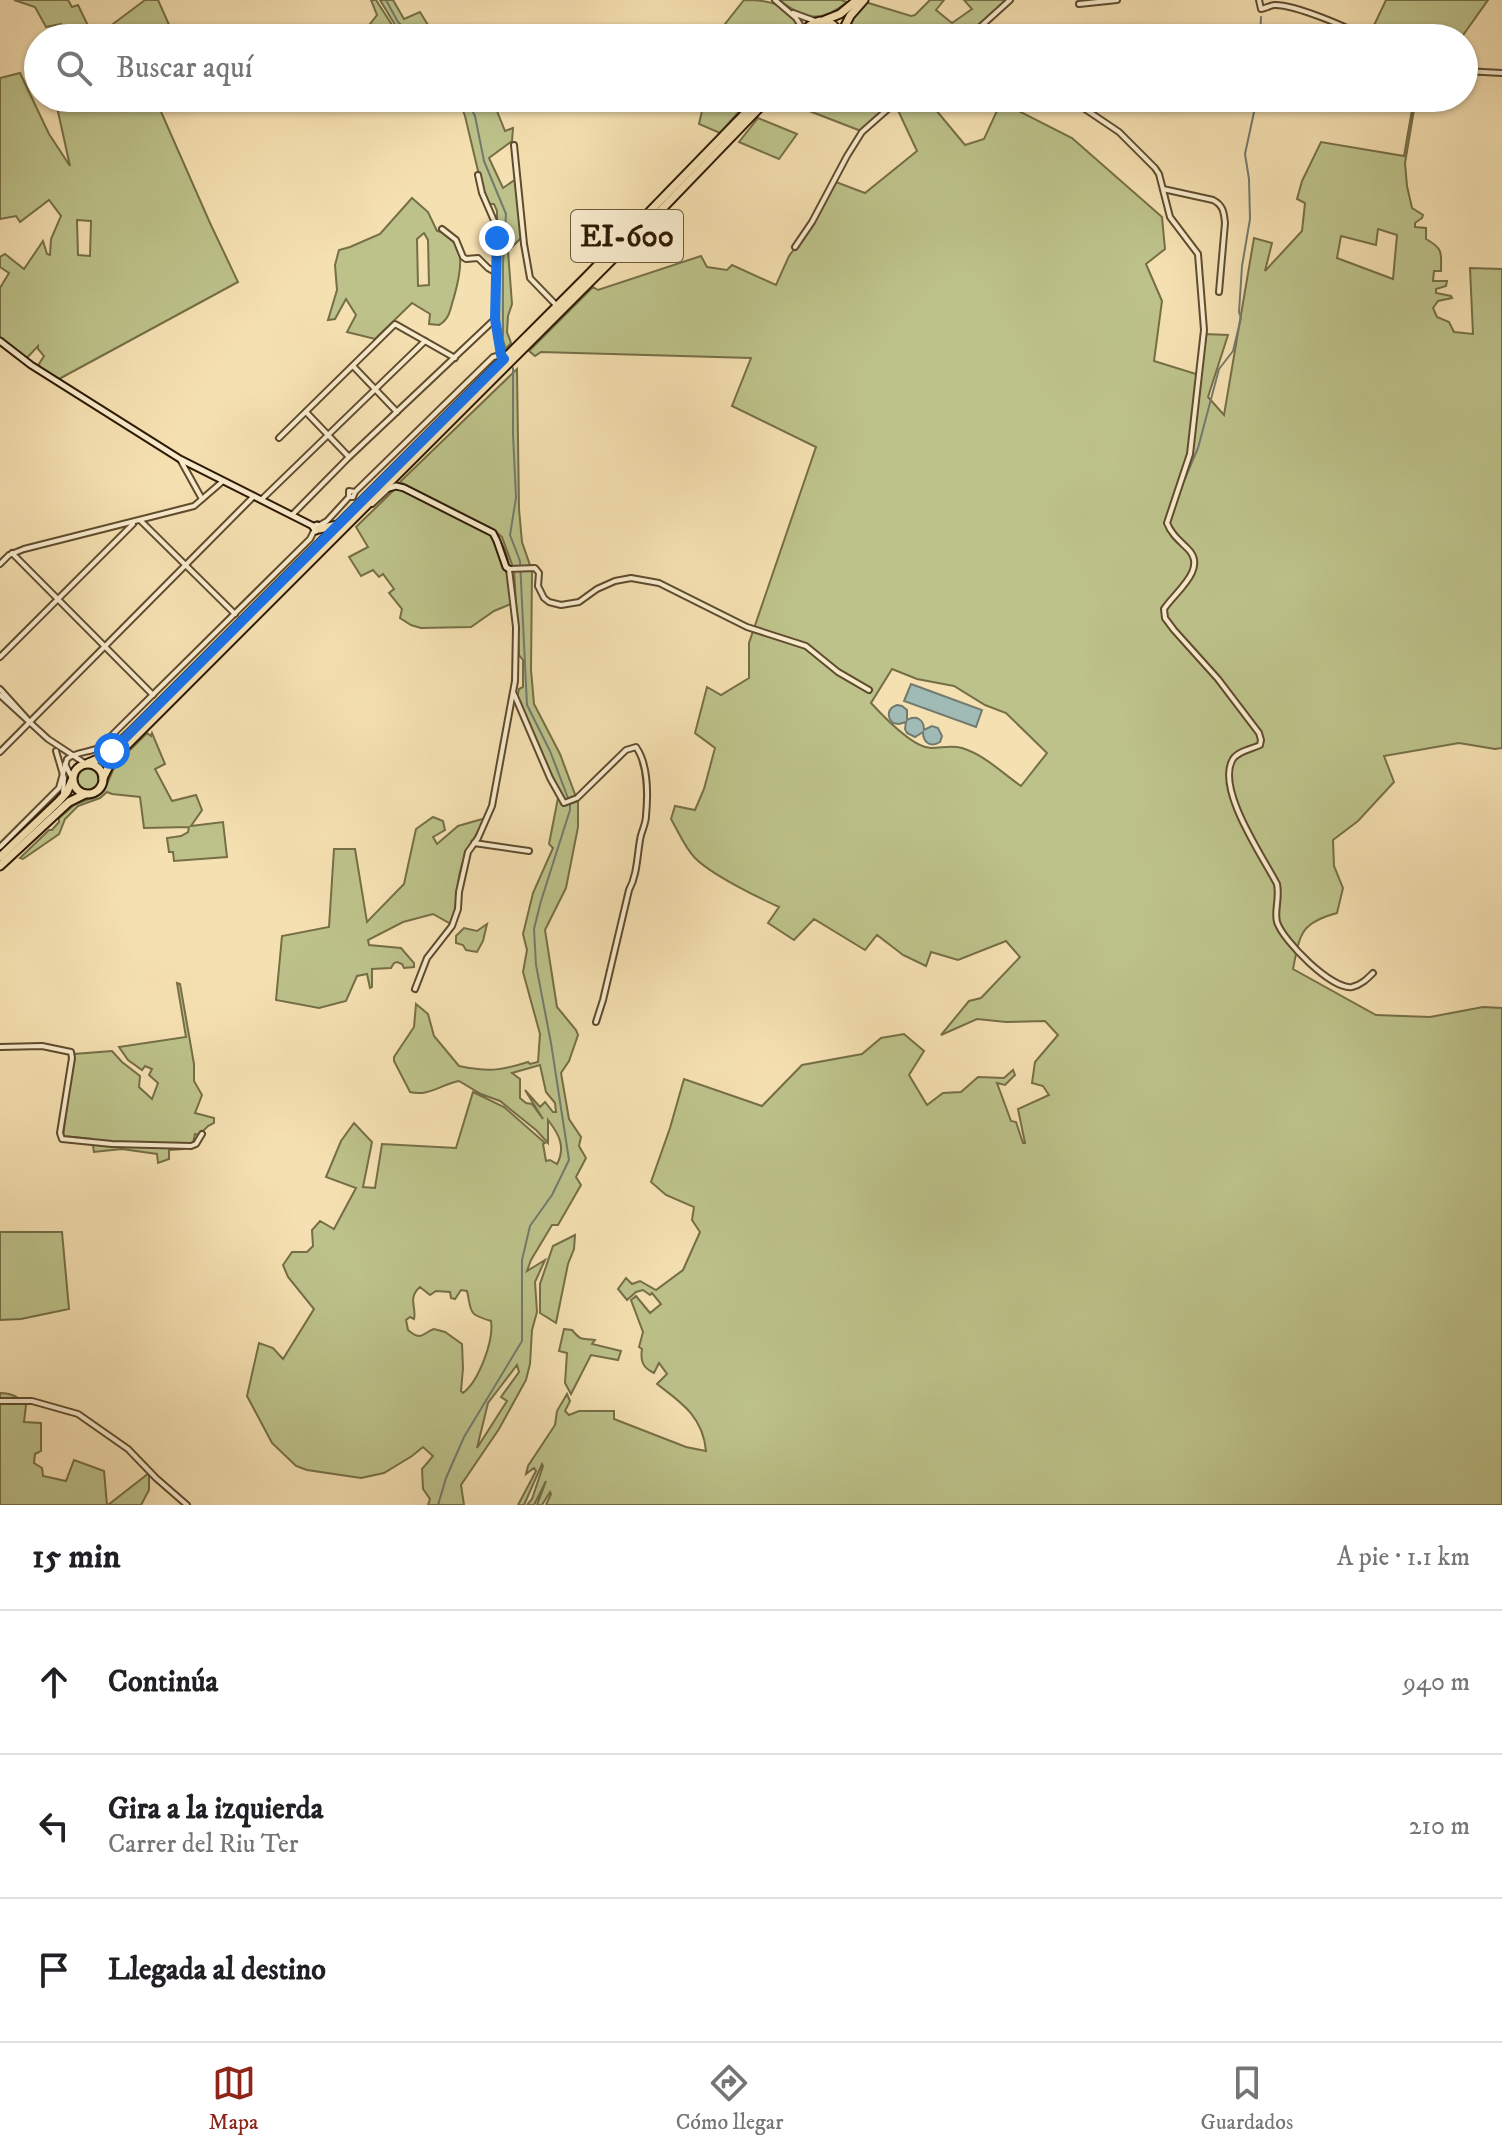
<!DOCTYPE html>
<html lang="es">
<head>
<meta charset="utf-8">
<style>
	:root { --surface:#fff; --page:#f6f6f6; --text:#202124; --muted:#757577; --line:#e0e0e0; --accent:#8f2418 }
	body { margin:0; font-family:"IM FELL DW Pica",serif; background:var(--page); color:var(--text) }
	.stop { position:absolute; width:24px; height:24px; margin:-18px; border:6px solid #1a73e8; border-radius:50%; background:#fff }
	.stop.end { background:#1a73e8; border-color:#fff; box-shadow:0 2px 8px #0008 }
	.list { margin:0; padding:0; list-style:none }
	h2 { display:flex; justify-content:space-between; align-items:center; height:104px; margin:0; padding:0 32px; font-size:34px }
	h2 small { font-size:26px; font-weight:400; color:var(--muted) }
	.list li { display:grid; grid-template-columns:52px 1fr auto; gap:24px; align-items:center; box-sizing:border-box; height:144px; padding:0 32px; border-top:2px solid var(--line) }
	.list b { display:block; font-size:30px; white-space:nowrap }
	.list p { margin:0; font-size:26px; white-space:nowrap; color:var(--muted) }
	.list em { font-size:26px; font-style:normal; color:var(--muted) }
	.icon { flex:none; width:44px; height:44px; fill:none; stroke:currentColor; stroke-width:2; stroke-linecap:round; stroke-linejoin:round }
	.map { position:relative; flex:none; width:1502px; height:1505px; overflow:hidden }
	.search { position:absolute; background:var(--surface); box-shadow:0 2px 6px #0004; left:24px; right:24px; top:24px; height:88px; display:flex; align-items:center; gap:20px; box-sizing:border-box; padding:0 28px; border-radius:44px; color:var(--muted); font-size:30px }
	.sheet { height:536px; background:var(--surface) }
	nav { display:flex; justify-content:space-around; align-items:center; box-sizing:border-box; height:112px; border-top:2px solid var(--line); background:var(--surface); font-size:22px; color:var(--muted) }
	nav a { display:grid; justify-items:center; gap:4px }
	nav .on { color:var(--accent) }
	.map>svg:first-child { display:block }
	.green { fill:#bdc28a; stroke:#756e46; stroke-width:2; fill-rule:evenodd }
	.water { fill:#a0bbb6; stroke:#727a6e; stroke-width:2 }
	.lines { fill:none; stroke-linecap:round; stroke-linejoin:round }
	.stream { stroke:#727a6e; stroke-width:2 }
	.street-casing { stroke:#5f4b2e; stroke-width:8 }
	.secondary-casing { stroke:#2d1903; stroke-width:9 }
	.primary-casing { stroke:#2d1903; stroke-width:11 }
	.street { stroke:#f8ebcc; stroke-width:4 }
	.secondary { stroke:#f8ebcc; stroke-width:5 }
	.primary { stroke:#f5e0b1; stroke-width:7 }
	.route { stroke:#1a73e8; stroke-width:10 }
	.labels { text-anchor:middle; stroke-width:6; stroke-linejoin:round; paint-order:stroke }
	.shield { fill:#f8ebcc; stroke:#6a583f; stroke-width:2 }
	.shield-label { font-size:30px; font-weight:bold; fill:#2d1903 }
</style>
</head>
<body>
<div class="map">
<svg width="1502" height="1505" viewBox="0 0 1502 1505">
	<rect width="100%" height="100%" fill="#f5e0b1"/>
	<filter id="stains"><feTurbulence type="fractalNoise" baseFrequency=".0025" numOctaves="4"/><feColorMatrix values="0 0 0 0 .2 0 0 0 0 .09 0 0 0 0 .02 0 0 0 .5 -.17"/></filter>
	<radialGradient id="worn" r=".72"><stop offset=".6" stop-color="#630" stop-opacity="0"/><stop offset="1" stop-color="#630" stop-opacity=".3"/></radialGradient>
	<g class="green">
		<polygon points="14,0 68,0 72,7 78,5 93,36 109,27 145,0 158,0 175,38 65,38 61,24 46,27 35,7"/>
		<polygon points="371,0 376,0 396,31 403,38 384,38 363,33 377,15"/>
		<polygon points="380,0 393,0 404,19 420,12 436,38 407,38 397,28"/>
		<path d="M744,0C772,0 786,4 801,29L799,38H714Z"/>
		<path d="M779,0H841L847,2C821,24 804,19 779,0Z"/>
		<polygon points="930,0 944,0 936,10 952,23 972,9 964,0 1007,0 965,38 844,38 851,18 865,2 911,16 915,15"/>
		<polygon points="1386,0 1488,0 1461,38 1429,38 1427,36 1411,38 1368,38"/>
		<path d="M20,73L49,134L70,166L55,98H155L210,223L238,282L59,379L40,368L39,364L44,356L38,349V346L26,359L0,338V288L9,273L0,267V257L5,254L24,269L43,241L47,254L50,255L51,239L61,216L49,200L20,222L16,216L0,219V78ZM77,220L91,221L90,256L78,255Z"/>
		<polygon points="458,98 477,98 479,101 488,98 498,98 499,103 495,106 505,131 513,128 512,141 489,158 503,188 516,179 521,238 508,251 512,304 508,316 507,332 511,343 502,353 498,328 497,211 494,204 489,204 483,192 465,116"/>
		<polygon points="705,98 751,98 720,133 699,124"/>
		<polygon points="783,98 884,98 892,104 861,131 781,100"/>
		<path d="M926,98L965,145L984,139L1001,102L1072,138L1162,217L1165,249L1146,264L1162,301L1154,361L1199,375L1205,334L1228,335L1208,397L1224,415L1254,238L1272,243L1265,271L1302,231L1305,203L1297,199L1302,181L1321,142L1404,156L1414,98H1416L1405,163L1407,186L1412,208L1423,215L1422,218L1415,223V227L1426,228V239C1444,249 1441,253 1441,271H1434L1433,281H1447L1446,286L1436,289V293L1451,296L1452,298L1438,301L1433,308L1437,317L1449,322L1454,332L1473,334L1470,268L1502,269V748L1495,749L1459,743L1384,756L1394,782L1358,821L1333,840L1334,866L1343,888L1337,913C1300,923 1300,934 1293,969L1376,1015L1430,1017L1483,1007L1502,1008V1505H546L551,1494L550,1492L542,1505H537L546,1481L534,1505H527L532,1499L543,1466L542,1464L524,1505H518L536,1471L534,1468L526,1474L528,1466L555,1425L557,1411L567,1394L570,1401L565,1411L569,1415L579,1411H614V1419L686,1447L706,1451C703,1417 682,1403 657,1384L667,1374L659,1363L654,1373C643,1368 640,1361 642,1349L639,1347L643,1332L631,1300L636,1296L650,1313L661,1304L652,1293L650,1295L643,1290L636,1292L627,1300L618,1289L626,1278L632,1284L640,1281L656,1290L683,1270L700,1232L692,1220L694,1207L666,1195L651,1182L670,1128L684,1079L762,1106L802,1065L862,1054L881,1038L904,1034L924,1051L909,1075L927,1105L943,1093L961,1092L978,1077L1004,1078L1013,1070L1015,1075L1005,1085L997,1083L1011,1121L1016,1122L1023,1143H1025L1018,1109L1049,1095L1043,1086L1032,1083L1035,1062L1058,1035L1045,1021L1006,1022L977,1019L941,1035L969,1001L981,998L1020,957L1006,941L958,960L931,952L926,966L903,955L877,935L865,950L814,919L794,940L768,923L779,907C757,897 712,875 695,858C685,848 678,831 671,819L675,806L695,810L704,789L715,748L695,733L707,687L721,695L749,678V643L816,447L732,406L751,358L541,352L535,356L529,351L593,287L598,290L701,256L707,267L727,270L732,265L776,285L789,256L815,221L836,182L865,193L917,151L896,106L907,99L915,107ZM1378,229L1397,235L1393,279L1337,258L1341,236L1376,245ZM892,669L917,679L954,686L985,705L1006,713L1047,753L1021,786C1002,773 985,755 962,748C951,745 942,748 931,748C913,748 883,716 871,703Z"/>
		<polygon points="758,118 797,134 779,159 739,142"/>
		<path d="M412,198L428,212L437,231C470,236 460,276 454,297C450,309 450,319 439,325L429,324L430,314L412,303L375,339L347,332L356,315L346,299L335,319L328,320L337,290L335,265L339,250L350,247L380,234ZM424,233L428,240L429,285L418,286L417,239Z"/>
		<polygon points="517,369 519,509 522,542 532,571 531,670 534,704 560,754 576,797 564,802 517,698 519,689 523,687 523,660 519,655 514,570 502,537 493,529 400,482"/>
		<path d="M397,487L493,533C512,548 511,582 511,604L494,611L471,627L421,628L411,625L400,618L402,609L389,593L394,589L383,574L379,577L373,570L361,576L349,557L368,547L356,527Z"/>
		<polygon points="147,733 151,736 152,733 165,764 155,769 172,801 196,795 202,810 191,826 223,822 227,857 174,861 173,852 169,852 167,838 181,836 188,832 189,827 144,828 140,797 112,794 107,792 100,798 78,806 65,819 59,834 23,859 20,858 49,830 52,830 59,822 59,818 74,805 97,796 104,791 113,770 121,759"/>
		<circle cx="88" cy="779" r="12"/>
		<path d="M558,798L563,806L578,801V827L566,888L545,930L557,1007L576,1030L578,1035L569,1061L561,1073L569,1119L581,1137L579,1146L586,1158L576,1177L581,1185L558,1225H552L531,1260L527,1271L545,1260L535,1282L537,1312L532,1330L530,1364L526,1380L499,1429L461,1485L464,1505H428L430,1499L423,1489L422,1469L433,1456L423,1447L412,1456L384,1473L361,1478L307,1470L296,1466L272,1443L247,1396L259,1343L273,1348L283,1359L314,1309L288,1277L283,1265L292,1252H307L313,1246L312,1230L320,1221L334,1229L356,1188L326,1177L341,1141L354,1123L372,1142L363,1187L375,1188L382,1144L456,1148L473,1092L504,1107L545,1143L543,1144L546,1161L550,1160L557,1164C566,1147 559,1134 548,1120V1143L536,1130L500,1101L481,1094L459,1081C442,1084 428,1097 410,1092L394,1061V1057L414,1027L416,1004L428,1014L434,1036L459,1066C488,1072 500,1071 528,1062L530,1064L538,1062L540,1034L523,972L527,950L523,934L533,893L553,848L549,844ZM540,1065L546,1092L555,1103L556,1112H553L545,1102L540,1107L525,1090L543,1119L532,1104L526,1103L520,1098V1079L512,1073ZM420,1287L430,1295L436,1291L450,1292L451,1298L455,1299L461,1290L467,1291C472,1312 467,1314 491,1321C494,1340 479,1381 463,1393L461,1391L463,1368L462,1344L445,1332L434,1329C422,1333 422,1342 408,1330L406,1320L410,1317L414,1319C417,1308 407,1298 420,1287ZM517,1365L519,1372L501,1397L507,1401L477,1448L488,1403Z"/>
		<path d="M433,817L443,821L445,830L433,837L437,844L458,826L486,818C475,836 465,852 460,872C456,890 458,907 451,924L433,914L403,922L368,940L369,945L401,948L414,963V967L404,968L402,964L397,962L394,963L391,968L372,969V987L370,988L367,974L357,976L346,1001L319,1008L276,1000L282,936L329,927L334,849H355L367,922L404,884L416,829Z"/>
		<polygon points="487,924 483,941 477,952 466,950 463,945 456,943 456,936 464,928 477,931"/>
		<polygon points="177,983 180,984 194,1064 194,1081 202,1095 195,1113 214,1118 214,1123 208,1126 199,1135 195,1134 193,1143 183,1144 183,1149 169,1150 169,1159 158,1163 157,1154 122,1149 94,1152 92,1139 63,1136 74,1054 112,1051 122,1062 140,1076 139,1087 152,1099 158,1083 149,1075 152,1069 145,1066 142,1070 128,1060 119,1047 186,1037"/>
		<polygon points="0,1232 62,1232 69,1309 21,1319 0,1320"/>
		<polygon points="575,1235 574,1249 568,1264 556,1323 540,1313 540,1284 553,1246"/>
		<path d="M564,1329L572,1330C582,1342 582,1338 595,1340L592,1344L621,1351L618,1360L591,1355L571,1394L565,1383L567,1353L559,1351Z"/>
		<path d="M0,1393C12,1393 18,1397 26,1405L24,1422L41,1423V1451L35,1454L34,1463L42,1468L43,1476L66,1481L74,1460L104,1471L107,1505H0Z"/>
		<polygon points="149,1473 149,1490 141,1505 108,1505"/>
	</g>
	<g class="water">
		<polygon points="911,684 982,710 976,727 904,701"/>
		<path d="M897,705L902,706L907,710V720C916,715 924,719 924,730L932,726L938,728L942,736L940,742C930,748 923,742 923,732L915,737L907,733L905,729L906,722L899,724L893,723C886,716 888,708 897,705Z"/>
	</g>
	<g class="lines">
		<g class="stream">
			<polyline points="386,0 398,22 414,38"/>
			<polyline points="1260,38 1261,17"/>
			<polyline points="466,98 475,116 484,161 506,214 503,264 503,337"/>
			<polyline points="499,328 506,349"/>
			<polyline points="513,368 513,434 516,498 510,535 520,561 527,705 550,751 568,798"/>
			<polyline points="1181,488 1198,448 1219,369 1233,351 1241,318 1239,312 1242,266 1250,219 1249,179 1245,154 1257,98"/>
			<polyline points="438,1505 446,1478 464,1437 522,1341 522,1260 530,1226 552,1195 569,1160 551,1043 536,965 534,929 541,901 570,810 570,805"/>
		</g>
		<defs>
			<g id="street">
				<polyline points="775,0 796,18 804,31"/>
				<path d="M1259,0L1261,9C1263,9 1272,5 1274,5C1293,4 1349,27 1365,38"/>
				<polyline points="1079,4 1117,0"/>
				<polyline points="793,13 815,21"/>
				<polyline points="968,38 1010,0"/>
				<polyline points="1464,71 1502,73"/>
				<polyline points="889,98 897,101 902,98"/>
				<path d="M1065,98L1082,107L1119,132L1155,168L1159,174L1170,217L1198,254L1204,330L1190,454L1167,523C1171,534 1180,541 1188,549C1208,569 1175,592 1164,609L1165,618L1174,630L1218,679L1259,733L1261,740L1260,745C1252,749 1238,751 1233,759C1215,788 1263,857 1277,884C1280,899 1274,910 1277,922C1283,941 1332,990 1352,987C1361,985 1367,979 1373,973"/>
				<polyline points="514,145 524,244 530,278 557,306"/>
				<polyline points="478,175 482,193 495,223 497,238 495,319 501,355"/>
				<path d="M1163,189L1213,200C1223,205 1224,212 1225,223L1219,292"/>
				<polyline points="442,229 456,240 463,257 466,259 478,258 488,268 495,272"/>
				<polyline points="795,247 812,222 847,156 862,132 897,101"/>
				<polyline points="353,366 397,412"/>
				<polyline points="306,412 349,457"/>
				<polyline points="279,438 395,324 455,358"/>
				<polyline points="181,461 202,499"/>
				<polygon points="349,491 355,492 353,497 349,497"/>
				<polyline points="355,492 493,357 501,355 504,359"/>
				<polyline points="261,500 425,341"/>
				<polyline points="372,504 389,488"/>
				<polyline points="292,515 349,457 495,319"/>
				<polyline points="141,521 235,614"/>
				<polyline points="318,526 327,521 349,497"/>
				<polyline points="12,553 153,695"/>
				<polyline points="0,564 9,555 24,549 194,506 223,481"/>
				<polyline points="0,657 133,524"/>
				<polyline points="0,689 28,720"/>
				<path d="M514,694L550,778L564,803L577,798L626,750L636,747C648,764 648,795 646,816C646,824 641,832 640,840C637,858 637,875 629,890L603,1000L596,1022"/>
				<polyline points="0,695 48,739 86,764"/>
				<polyline points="56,751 64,778 63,795"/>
				<polyline points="0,752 254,496"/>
				<polyline points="65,764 72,778"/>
				<polyline points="474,843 529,851"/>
				<path d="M0,847L59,788L67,759C77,751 90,753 100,747L310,539L314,531"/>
				<polyline points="415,989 427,958 452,926 458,909 459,892 468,852 478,838 492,806 515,681 516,627 509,569 535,568 539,573 538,586 544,598 549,602 561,605 579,602 597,589 615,581 631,578 659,583 747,627 806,646 838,672 869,690"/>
				<polyline points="0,1047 42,1046 71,1052 72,1058 60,1133 62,1139 112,1144 191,1146 196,1144 202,1134"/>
				<polyline points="0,1401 32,1401 78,1414 128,1449 156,1478 187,1505"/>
			</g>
			<g id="secondary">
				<polyline points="0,341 31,365 180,459 313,526"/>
				<polyline points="389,488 396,486 404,488 493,533 497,541 506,567 509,569"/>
				<polygon points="317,525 319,528 316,531 313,527"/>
			</g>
			<g id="primary">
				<polyline points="825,20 840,14 857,0"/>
				<polyline points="841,34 850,16 864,0"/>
				<path d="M804,38L809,26C823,16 837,22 840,38"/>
				<polyline points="319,529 337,525"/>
				<polyline points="88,763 107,755 133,730 587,276 760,98"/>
				<circle cx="88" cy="779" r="15"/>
				<polyline points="103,778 109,766 120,752 635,237 769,98"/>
				<polyline points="0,857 59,801 67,792 72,780"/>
				<polyline points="0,866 69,802 85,794"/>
			</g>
		</defs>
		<use href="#street" class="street-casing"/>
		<use href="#secondary" class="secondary-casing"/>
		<use href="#primary" class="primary-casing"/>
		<use href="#street" class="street"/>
		<use href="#secondary" class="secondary"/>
		<use href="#primary" class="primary"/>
	</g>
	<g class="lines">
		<polyline class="route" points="112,751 504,359 501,355 495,319 497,238"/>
	</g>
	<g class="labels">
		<rect class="shield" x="571" y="210" width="112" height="52" rx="6"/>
		<g class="shield-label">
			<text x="627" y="246">EI-600</text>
		</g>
	</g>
	<rect width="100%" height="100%" filter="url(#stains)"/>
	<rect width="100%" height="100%" fill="url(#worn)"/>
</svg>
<div class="stop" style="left:112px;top:751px"></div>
<div class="stop end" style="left:497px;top:238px"></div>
<div class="search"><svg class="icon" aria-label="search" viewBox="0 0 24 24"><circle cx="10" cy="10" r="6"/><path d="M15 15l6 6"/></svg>Buscar aquí</div>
</div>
<section class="sheet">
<h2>15 min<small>A pie · 1.1 km</small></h2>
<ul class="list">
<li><svg class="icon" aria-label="ahead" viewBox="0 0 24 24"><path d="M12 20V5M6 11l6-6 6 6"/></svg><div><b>Continúa</b></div><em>940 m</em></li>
<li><svg class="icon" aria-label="left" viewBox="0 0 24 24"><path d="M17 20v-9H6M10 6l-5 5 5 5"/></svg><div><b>Gira a la izquierda</b><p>Carrer del Riu Ter</p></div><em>210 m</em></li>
<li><svg class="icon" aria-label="arrive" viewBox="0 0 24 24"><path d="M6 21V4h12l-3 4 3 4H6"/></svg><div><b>Llegada al destino</b></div></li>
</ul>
</section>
<nav>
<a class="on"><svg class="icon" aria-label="map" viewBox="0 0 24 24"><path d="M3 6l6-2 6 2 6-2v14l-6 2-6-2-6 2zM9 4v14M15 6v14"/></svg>Mapa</a>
<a><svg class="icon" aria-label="directions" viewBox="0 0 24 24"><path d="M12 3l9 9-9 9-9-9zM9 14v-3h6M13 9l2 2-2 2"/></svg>Cómo llegar</a>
<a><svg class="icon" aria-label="saved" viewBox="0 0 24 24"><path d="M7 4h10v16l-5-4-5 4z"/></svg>Guardados</a>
</nav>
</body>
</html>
